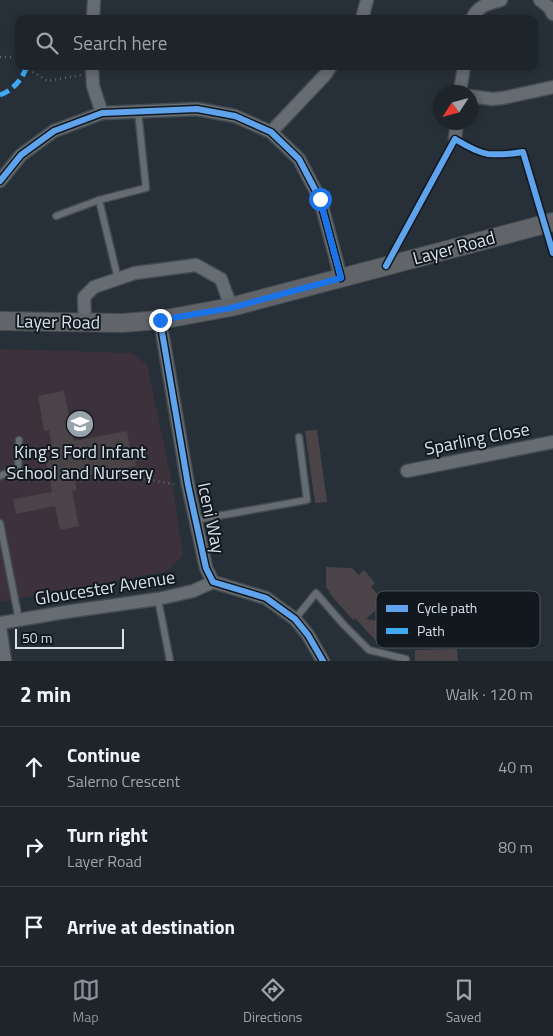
<!DOCTYPE html>
<html lang="en">
<head>
<meta charset="utf-8">
<style>
	:root { --surface:#1d242a; --page:#252c32; --text:#f1f3f6; --muted:#a0a4a8; --line:#3b4147; --accent:#8c9099 }
	body { margin:0; font-family:"Titillium Web",sans-serif; background:var(--page); color:var(--text) }
	.compass { position:absolute; left:433px; top:85px; width:45px; height:45px; border-radius:50%; background:var(--surface); box-shadow:0 2px 8px #0003; rotate:234deg }
	.scale { position:absolute; left:15px; bottom:12px; width:109px; box-sizing:border-box; padding-left:5px; border:2px solid #d7e1e9; border-top:0; font-size:14px; line-height:18px; white-space:nowrap; color:#d7e1e9; -webkit-text-stroke:4px #11181e; paint-order:stroke }
	.stop { position:absolute; width:15px; height:15px; margin:-11px; border:4px solid #1a73e8; border-radius:50%; background:#fff }
	.stop.end { background:#1a73e8; border-color:#fff; box-shadow:0 1px 5px #0008 }
	.list { margin:0; padding:0; list-style:none }
	h2 { display:flex; justify-content:space-between; align-items:center; height:65px; margin:0; padding:0 20px; font-size:21px }
	h2 small { font-size:16px; font-weight:400; color:var(--muted) }
	.list li { display:grid; grid-template-columns:32px 1fr auto; gap:15px; align-items:center; box-sizing:border-box; height:80px; padding:0 20px; border-top:1px solid var(--line) }
	.list b { display:block; font-size:19px; white-space:nowrap }
	.list p { margin:0; font-size:16px; white-space:nowrap; color:var(--muted) }
	.list em { font-size:16px; font-style:normal; color:var(--muted) }
	.icon { flex:none; width:28px; height:28px; fill:none; stroke:currentColor; stroke-width:2; stroke-linecap:round; stroke-linejoin:round }
	.map { position:relative; flex:none; width:553px; height:661px; overflow:hidden }
	.search { position:absolute; background:var(--surface); box-shadow:0 2px 8px #0003; left:15px; right:15px; top:15px; height:55px; display:flex; align-items:center; gap:12px; box-sizing:border-box; padding:0 18px; border-radius:10px; color:var(--muted); font-size:19px }
	.sheet { height:305px; background:var(--surface) }
	nav { display:flex; justify-content:space-around; align-items:center; box-sizing:border-box; height:70px; border-top:1px solid var(--line); background:var(--surface); font-size:14px; color:var(--muted) }
	nav a { display:grid; justify-items:center; gap:2px }
	nav .on { color:var(--accent) }
	.map>svg:first-child { display:block }
	.education { fill:#3d313b }
	.building { fill:#4a4448 }
	.lines { fill:none; stroke-linecap:round; stroke-linejoin:round }
	.lane-casing { stroke:#444c52; stroke-width:9 }
	.street-casing { stroke:#444c52; stroke-width:15 }
	.secondary-casing { stroke:#444c52; stroke-width:20 }
	.path { stroke:#62696e; stroke-width:2.5; stroke-dasharray:1 4; stroke-linecap:butt }
	.lane { stroke:#656c72; stroke-width:6 }
	.street { stroke:#656c72; stroke-width:12 }
	.secondary { stroke:#616569; stroke-width:18 }
	.quiet { stroke:#3fa9f5; stroke-width:5; stroke-dasharray:10 5; stroke-linecap:butt }
	.cycleway-casing { stroke:#11181e; stroke-width:9 }
	.cycleway { stroke:#60a3ed; stroke-width:6 }
	.route { stroke:#1a73e8; stroke-width:6 }
	.labels { text-anchor:middle; stroke-width:4; stroke-linejoin:round; paint-order:stroke }
	.street-label { font-size:18px; fill:#d7e1e9; stroke:#11181e }
	.poi-label { font-size:18px; fill:#d7e1e9; stroke:#11181e }
	.key { fill:#11181e; stroke:#4c545b; stroke-width:1 }
	.key-label { font-size:14px; fill:#d7e1e9 }
</style>
</head>
<body>
<div class="map">
<svg width="553" height="661" viewBox="0 0 553 661">
	<rect width="100%" height="100%" fill="#273038"/>
	<polygon class="education" points="0,349 131,353 147,365 172,483 183,555 168,571 0,602"/>
	<g class="building">
		<polygon points="64,391 74,441 127,431 130,448 140,446 143,460 135,461 136,466 74,478 77,490 72,491 79,526 60,530 55,506 16,514 13,499 52,492 46,461 54,460 49,430 44,431 38,396"/>
		<polygon points="317,430 327,502 315,503 305,431"/>
		<polygon points="326,567 352,568 359,575 364,570 375,583 371,587 385,602 366,619 380,621 377,642 355,618 353,620 329,593 330,592 326,587"/>
		<polygon points="457,649 458,661 415,661 415,650"/>
	</g>
	<g class="lines">
		<defs>
			<g id="lane">
				<polyline points="99,200 146,188 138,111"/>
				<polyline points="56,216 99,200 118,279"/>
				<polyline points="0,476 18,468 19,440"/>
				<polyline points="195,520 307,500 299,437"/>
				<polyline points="0,523 19,620"/>
				<polyline points="158,599 170,661"/>
				<polyline points="295,619 316,593 343,624 369,650 406,659 406,661"/>
			</g>
			<g id="street">
				<polyline points="540,0 549,7 553,14"/>
				<polyline points="93,19 94,0"/>
				<polyline points="362,19 367,0"/>
				<path d="M472,19C478,5 488,4 501,0"/>
				<polyline points="92,66 93,86 102,113"/>
				<polyline points="460,92 464,66"/>
				<polyline points="470,96 492,99 503,98 553,87"/>
				<polyline points="271,132 325,75 331,66"/>
				<polyline points="455,139 457,122"/>
				<polyline points="0,181 21,155 54,131 102,113 197,109 235,116 271,132 299,159 320,199 341,278"/>
				<polyline points="160,320 188,485 206,568 213,582 266,598 295,619 308,635 323,661"/>
				<polyline points="85,323 84,297 94,287 135,273 196,265 221,279 231,307"/>
				<polyline points="407,471 553,442"/>
				<polyline points="0,623 65,612 158,599 193,591 213,582"/>
				<polyline points="0,626 5,661"/>
			</g>
			<polyline id="secondary" points="0,321 122,323 160,320 231,307 553,222"/>
		</defs>
		<use href="#lane" class="lane-casing"/>
		<use href="#street" class="street-casing"/>
		<use href="#secondary" class="secondary-casing"/>
		<g class="path">
			<polyline points="0,57 19,57"/>
			<polyline points="25,66 26,68 48,81 81,75"/>
			<polyline points="551,246 553,245"/>
			<polyline points="119,475 174,484"/>
		</g>
		<use href="#lane" class="lane"/>
		<use href="#street" class="street"/>
		<use href="#secondary" class="secondary"/>
		<path class="quiet" d="M0,95C12,91 22,80 26,68"/>
		<defs>
			<g id="cycleway">
				<polyline points="0,181 21,155 54,131 102,113 197,109 235,116 271,132 299,159 320,199 341,278"/>
				<path d="M386,266L455,139C465,145 476,152 488,154C500,155 511,154 523,152L553,253"/>
				<polyline points="160,320 188,485 206,568 213,582 266,598 295,619 308,635 323,661"/>
			</g>
		</defs>
		<use href="#cycleway" class="cycleway-casing"/>
		<use href="#cycleway" class="cycleway"/>
	</g>
	<g class="lines">
		<polyline class="route" points="160,320 231,308 341,278 320,199"/>
	</g>
	<defs>
		<symbol id="school-disc" viewBox="-11 -11 22 22"><circle r="9.5" fill="#99a3ab" stroke="#11181e"/><path d="M0-5L7-2L0 1L-7-2ZM-4 1L0 2.5L4 1V4Q0 6-4 4Z" fill="#fff"/></symbol>
	</defs>
	<g fill-rule="evenodd">
		<use href="#school-disc" x="64" y="408" width="32" height="32"/>
	</g>
	<g class="labels">
		<g class="street-label">
			<text transform="translate(454 248) rotate(-15)" y="6">Layer Road</text>
			<text transform="translate(58 322) rotate(1)" y="6">Layer Road</text>
			<text transform="translate(477 439) rotate(-11)" y="6">Sparling Close</text>
			<text transform="translate(211 518) rotate(78)" y="6">Iceni Way</text>
			<text transform="translate(105 588) rotate(-9)" y="6">Gloucester Avenue</text>
		</g>
		<g class="poi-label">
			<text x="80" y="458">King's Ford Infant<tspan x="80" dy="21">School and Nursery</tspan></text>
		</g>
	</g>
	<rect x="376" y="591" width="164" height="57" rx="8" class="key"/>
	<rect x="386" y="605" width="22" height="7" fill="#60a3ed"/>
	<rect x="386" y="628" width="22" height="6" fill="#3fa9f5"/>
	<g class="key-label">
		<text x="417" y="613">Cycle path</text>
		<text x="417" y="636">Path</text>
	</g>
</svg>
<svg class="compass" viewBox="-18 -18 36 36"><path d="M0-13l5 13h-10z" fill="#e53935"/><path d="M0 13l5-13h-10z" fill="#a0a4a8"/></svg>
<div class="scale">50 m</div>
<div class="stop" style="left:320px;top:199px"></div>
<div class="stop end" style="left:160px;top:320px"></div>
<div class="search"><svg class="icon" aria-label="search" viewBox="0 0 24 24"><circle cx="10" cy="10" r="6"/><path d="M15 15l6 6"/></svg>Search here</div>
</div>
<section class="sheet">
<h2>2 min<small>Walk · 120 m</small></h2>
<ul class="list">
<li><svg class="icon" aria-label="ahead" viewBox="0 0 24 24"><path d="M12 20V5M6 11l6-6 6 6"/></svg><div><b>Continue</b><p>Salerno Crescent</p></div><em>40 m</em></li>
<li><svg class="icon" aria-label="right" viewBox="0 0 24 24"><path d="M7 20v-9h11M14 6l5 5-5 5"/></svg><div><b>Turn right</b><p>Layer Road</p></div><em>80 m</em></li>
<li><svg class="icon" aria-label="arrive" viewBox="0 0 24 24"><path d="M6 21V4h12l-3 4 3 4H6"/></svg><div><b>Arrive at destination</b></div></li>
</ul>
</section>
<nav>
<a class="on"><svg class="icon" aria-label="map" viewBox="0 0 24 24"><path d="M3 6l6-2 6 2 6-2v14l-6 2-6-2-6 2zM9 4v14M15 6v14"/></svg>Map</a>
<a><svg class="icon" aria-label="directions" viewBox="0 0 24 24"><path d="M12 3l9 9-9 9-9-9zM9 14v-3h6M13 9l2 2-2 2"/></svg>Directions</a>
<a><svg class="icon" aria-label="saved" viewBox="0 0 24 24"><path d="M7 4h10v16l-5-4-5 4z"/></svg>Saved</a>
</nav>
</body>
</html>
